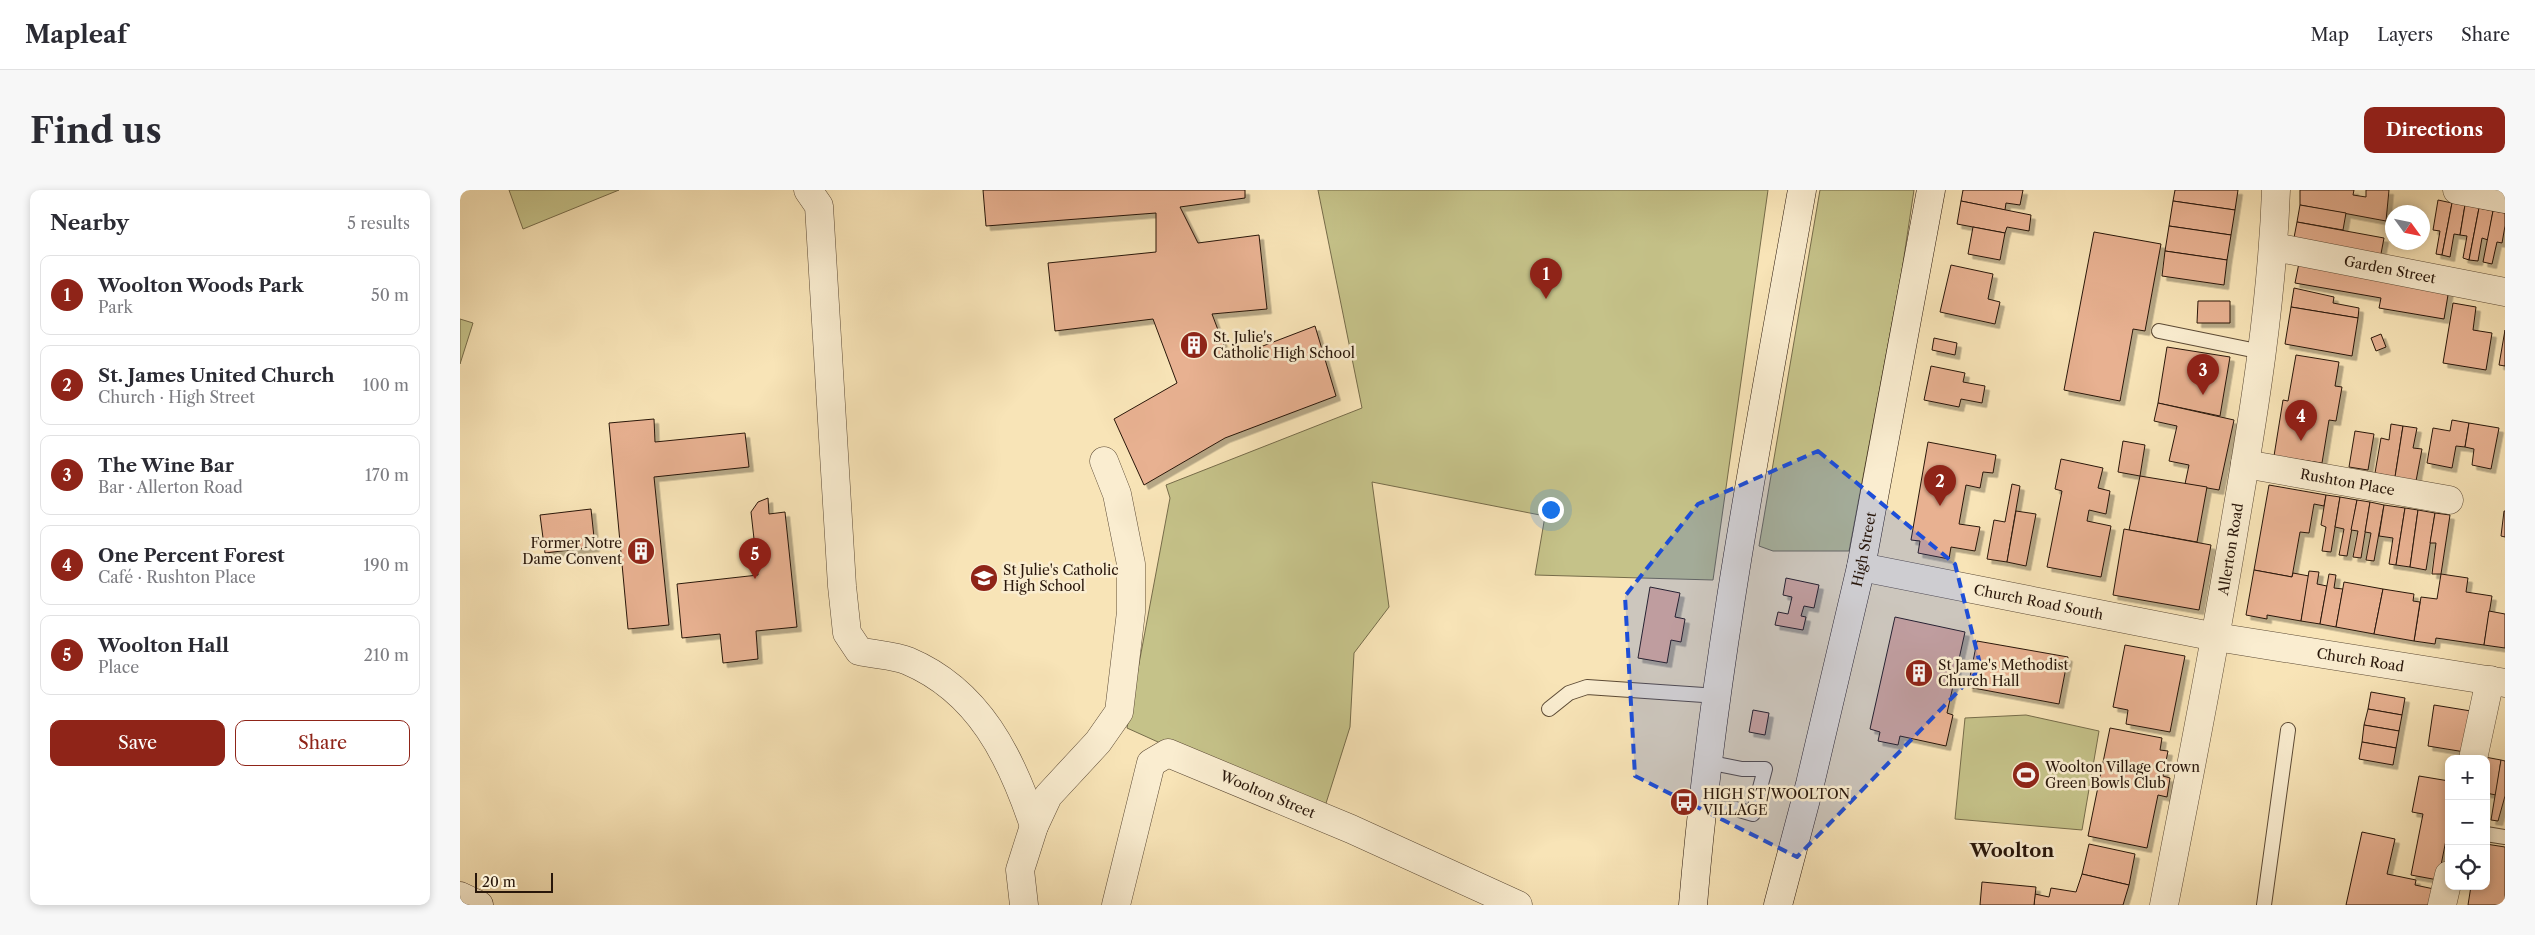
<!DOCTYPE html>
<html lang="en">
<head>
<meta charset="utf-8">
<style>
	:root { --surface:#fff; --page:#f7f7f7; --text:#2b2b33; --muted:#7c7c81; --line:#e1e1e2; --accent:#8f2418 }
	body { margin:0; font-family:"Libre Caslon Text",serif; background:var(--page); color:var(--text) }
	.controls { position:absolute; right:15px; bottom:15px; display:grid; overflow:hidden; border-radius:10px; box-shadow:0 2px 8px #0003 }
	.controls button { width:45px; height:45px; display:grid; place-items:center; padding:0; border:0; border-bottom:1px solid var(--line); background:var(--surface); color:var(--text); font:25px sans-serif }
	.compass { position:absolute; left:1925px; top:15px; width:45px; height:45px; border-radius:50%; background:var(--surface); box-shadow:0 2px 8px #0003; rotate:123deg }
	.scale { position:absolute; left:15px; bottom:12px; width:78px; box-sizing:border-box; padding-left:5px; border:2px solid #28160a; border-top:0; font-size:14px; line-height:18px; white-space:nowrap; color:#28160a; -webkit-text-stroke:4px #faedd0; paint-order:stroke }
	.you { position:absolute; left:1090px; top:319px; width:18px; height:18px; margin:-12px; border:4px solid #fff; border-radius:50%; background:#1a73e8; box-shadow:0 0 0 8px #1a73e833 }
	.badge { display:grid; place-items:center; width:32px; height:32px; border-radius:50%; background:var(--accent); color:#fff; font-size:16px; font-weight:700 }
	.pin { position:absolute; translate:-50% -41px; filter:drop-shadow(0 1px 2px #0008) }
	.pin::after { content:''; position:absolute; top:26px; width:18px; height:15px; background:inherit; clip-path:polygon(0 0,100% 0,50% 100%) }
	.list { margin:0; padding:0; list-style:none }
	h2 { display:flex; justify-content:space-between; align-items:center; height:65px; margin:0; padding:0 20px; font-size:21px }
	h2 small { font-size:16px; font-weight:400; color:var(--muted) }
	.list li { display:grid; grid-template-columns:32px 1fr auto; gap:15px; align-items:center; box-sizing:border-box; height:80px; margin:0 10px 10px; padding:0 10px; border:1px solid var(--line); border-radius:10px }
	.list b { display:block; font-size:19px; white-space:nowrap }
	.list p { margin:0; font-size:16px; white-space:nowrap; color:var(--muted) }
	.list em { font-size:16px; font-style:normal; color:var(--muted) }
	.actions { display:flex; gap:10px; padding:15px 20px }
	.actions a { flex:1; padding:11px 0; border:1px solid var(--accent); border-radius:10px; text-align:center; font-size:18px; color:var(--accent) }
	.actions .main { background:var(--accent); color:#fff }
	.icon { flex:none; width:28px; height:28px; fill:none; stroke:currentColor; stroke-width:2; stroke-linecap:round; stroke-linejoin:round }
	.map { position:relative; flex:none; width:2045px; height:715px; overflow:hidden; border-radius:10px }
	header { display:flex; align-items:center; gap:30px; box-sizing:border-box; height:70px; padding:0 25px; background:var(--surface); border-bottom:1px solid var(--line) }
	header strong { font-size:24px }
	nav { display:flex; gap:28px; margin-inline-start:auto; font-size:18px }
	.intro { display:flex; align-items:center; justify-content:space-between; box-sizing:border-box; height:120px; padding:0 30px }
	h1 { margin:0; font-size:35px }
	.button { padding:12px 22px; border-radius:10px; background:var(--accent); color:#fff; font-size:18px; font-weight:700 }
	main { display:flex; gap:30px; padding:0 30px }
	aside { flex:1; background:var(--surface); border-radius:10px; box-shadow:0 2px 8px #0003 }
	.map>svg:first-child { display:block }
	.green { fill:#c5c289; stroke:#766c4a }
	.building { fill:#e8b191; stroke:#28160a; filter:url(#shadow) }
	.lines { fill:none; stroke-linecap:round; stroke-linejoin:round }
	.lane-casing { stroke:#5c4a35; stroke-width:16 }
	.street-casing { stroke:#5c4a35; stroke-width:29 }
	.secondary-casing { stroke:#28160a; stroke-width:29 }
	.lane { stroke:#faedd0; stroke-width:14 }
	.street { stroke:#faedd0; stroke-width:28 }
	.secondary { stroke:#faedd0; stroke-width:28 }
	.marked { fill:#1d4ed8; fill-opacity:0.2; stroke:#1d4ed8; stroke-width:4; stroke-dasharray:10 6; stroke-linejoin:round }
	.labels { text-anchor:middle; stroke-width:5; stroke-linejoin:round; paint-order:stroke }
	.street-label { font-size:14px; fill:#28160a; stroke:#faedd0 }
	.poi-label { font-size:14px; fill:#28160a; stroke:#faedd0; text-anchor:start }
	.district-label { font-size:19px; font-weight:bold; fill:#28160a; stroke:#faedd0 }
</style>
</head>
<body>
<header>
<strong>Mapleaf</strong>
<nav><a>Map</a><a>Layers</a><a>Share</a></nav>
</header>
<div class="intro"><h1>Find us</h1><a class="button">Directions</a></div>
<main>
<aside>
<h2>Nearby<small>5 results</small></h2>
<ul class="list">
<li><span class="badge">1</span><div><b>Woolton Woods Park</b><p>Park</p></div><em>50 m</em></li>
<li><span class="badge">2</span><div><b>St. James United Church</b><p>Church · High Street</p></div><em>100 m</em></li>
<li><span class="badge">3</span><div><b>The Wine Bar</b><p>Bar · Allerton Road</p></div><em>170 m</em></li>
<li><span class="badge">4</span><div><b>One Percent Forest</b><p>Café · Rushton Place</p></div><em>190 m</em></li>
<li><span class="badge">5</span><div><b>Woolton Hall</b><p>Place</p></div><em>210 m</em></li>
</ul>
<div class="actions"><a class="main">Save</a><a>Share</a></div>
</aside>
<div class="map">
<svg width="2045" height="715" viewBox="0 0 2045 715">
	<defs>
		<filter id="shadow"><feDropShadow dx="4.5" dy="4.5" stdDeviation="0" flood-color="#0004"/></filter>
	</defs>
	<rect width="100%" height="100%" fill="#f8e4b7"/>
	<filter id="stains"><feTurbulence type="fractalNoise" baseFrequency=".004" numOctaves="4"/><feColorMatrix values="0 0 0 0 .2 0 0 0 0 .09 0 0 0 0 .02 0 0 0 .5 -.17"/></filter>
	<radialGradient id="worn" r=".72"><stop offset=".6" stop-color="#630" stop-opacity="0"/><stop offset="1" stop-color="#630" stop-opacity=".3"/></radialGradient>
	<g class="green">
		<polygon points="49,0 159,0 63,39"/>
		<polygon points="858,0 1308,0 1253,390 1075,385 1085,326 912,292 929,417 894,463 890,537 862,626 667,538 710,308 706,295 902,218"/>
		<polygon points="1360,0 1454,0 1442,80 1389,361 1313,361 1299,356"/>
		<polygon points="0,129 13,133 0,174"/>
		<polygon points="1566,525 1639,541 1622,640 1495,629 1505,528"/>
	</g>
	<g class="building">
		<polygon points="523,0 785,0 785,8 720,17 738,53 799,45 807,119 752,124 769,169 855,136 876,206 765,248 684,295 654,229 717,193 693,129 595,141 588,73 696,62 696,23 526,36"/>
		<polygon points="1503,0 1563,0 1560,15 1546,13 1545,20 1501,11"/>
		<polygon points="1715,0 1778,0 1775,20 1713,11"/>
		<polygon points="1840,0 1894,0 1893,5 1906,7 1906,0 1929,0 1926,31 1840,15"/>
		<polygon points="1978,10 1992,13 1982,65 1976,64 1980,41 1973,40"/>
		<polygon points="1501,11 1571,25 1569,41 1547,37 1545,43 1497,34"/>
		<polygon points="1713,11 1775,20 1771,45 1709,36"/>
		<polygon points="1992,13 2005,15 2000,45 1994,44 1990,67 1982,65"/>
		<polygon points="1840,15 1886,23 1883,40 1837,32"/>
		<polygon points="2005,15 2019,18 2009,70 2003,68 2007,46 2000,45"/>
		<polygon points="2019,18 2033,21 2028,50 2022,48 2018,71 2009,70"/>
		<polygon points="2033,21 2045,23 2045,36 2042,53 2037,52 2032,74 2023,72"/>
		<polygon points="1837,32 1924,48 1920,69 1833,53"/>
		<polygon points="1709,36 1771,45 1767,70 1705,61"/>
		<polygon points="1513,37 1545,43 1540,70 1508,64"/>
		<polygon points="1634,42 1701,54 1685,141 1673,139 1660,211 1604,200"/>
		<polygon points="1705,61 1767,70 1764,95 1702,86"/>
		<polygon points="1839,73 1989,99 1984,129 1919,118 1921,108 1835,93"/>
		<polygon points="1491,75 1533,84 1528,109 1540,112 1535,134 1480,122"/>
		<polygon points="1834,98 1874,107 1873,113 1899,118 1898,128 1831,117"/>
		<polygon points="1738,111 1770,111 1770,133 1737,133"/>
		<polygon points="1993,113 2016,117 2013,140 2032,143 2026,180 1983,173"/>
		<polygon points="1831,117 1898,128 1892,166 1825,154"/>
		<polygon points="2045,140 2045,176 2039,175"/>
		<polygon points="1921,144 1926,157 1916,161 1911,148"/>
		<polygon points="1474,148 1497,153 1495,165 1472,160"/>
		<polygon points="1707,157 1770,167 1760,226 1698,213"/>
		<polygon points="1836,165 1879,172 1875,196 1882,197 1876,231 1869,230 1862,273 1814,266 1823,210 1828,211"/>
		<polygon points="1471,176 1505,183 1503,192 1525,196 1522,213 1501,209 1499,217 1464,210"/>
		<polygon points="1698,213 1774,230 1759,300 1725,294 1729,275 1709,271 1717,236 1694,231"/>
		<polygon points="194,229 195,252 285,243 289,277 194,287 209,435 168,439 149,233"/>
		<polygon points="1992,230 2009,233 2005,257 1996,256 1992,278 1967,273 1973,238 1990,241"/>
		<polygon points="2009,233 2039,238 2031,279 2012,275 2014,259 2005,257"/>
		<polygon points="1931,234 1943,236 1935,287 1915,283 1921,248 1929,250"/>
		<polygon points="1943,236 1957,238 1953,258 1962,259 1956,291 1935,287"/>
		<polygon points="1895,241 1914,244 1908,280 1889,277"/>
		<polygon points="1663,251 1685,255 1680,286 1658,282"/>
		<polygon points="1468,252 1536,265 1533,283 1523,282 1520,298 1506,295 1499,334 1520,337 1515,361 1491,357 1489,369 1458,363 1460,351 1451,350"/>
		<polygon points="1601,269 1643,278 1638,298 1650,301 1646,324 1629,320 1627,331 1651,336 1641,387 1587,377 1602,301 1595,299"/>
		<polygon points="1680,286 1747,297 1737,352 1669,340"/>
		<polygon points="1552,294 1560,296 1547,372 1527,369 1534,330 1545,332"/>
		<polygon points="1809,295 1866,305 1864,316 1854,314 1849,343 1840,342 1832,387 1794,380"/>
		<polygon points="1866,305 1880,307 1871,362 1862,361 1866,337 1861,335"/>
		<polygon points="1880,307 1897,310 1887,366 1879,365 1884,339 1875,337"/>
		<polygon points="308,308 309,324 325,322 337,437 296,441 298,469 263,473 260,444 222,448 217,394 298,385 291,322 298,312"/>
		<polygon points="1897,310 1910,312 1901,368 1893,367 1898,341 1891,340"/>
		<polygon points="1910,312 1924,315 1914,371 1906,370 1911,343 1905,342"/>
		<polygon points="1924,315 1945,318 1936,375 1929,374 1933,348 1919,346"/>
		<polygon points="1945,318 1958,320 1950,377 1936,375"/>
		<polygon points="131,319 135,357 85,363 80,325"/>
		<polygon points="1958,320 1975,323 1966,380 1950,377"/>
		<polygon points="1556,321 1576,324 1566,376 1547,372"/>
		<polygon points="2044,321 2045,321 2045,347 2041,346"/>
		<polygon points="1975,323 1990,325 1981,384 1972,384 1976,353 1970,353"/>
		<polygon points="1664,339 1751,355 1739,420 1653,405"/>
		<polygon points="1794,380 1832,387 1833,383 1849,386 1841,431 1807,425 1807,429 1786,425"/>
		<polygon points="1849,381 1859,382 1857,394 1867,396 1860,434 1841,431"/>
		<polygon points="1869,384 1876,385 1874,398 1883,399 1876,437 1860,434"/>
		<polygon points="1981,384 2008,388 2006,402 2032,406 2024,455 1976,448 1975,454 1954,451 1961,407 1977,409"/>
		<polygon points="1326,388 1359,395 1354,418 1344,416 1341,426 1346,427 1343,440 1315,435 1318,422 1328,424 1332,407 1323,405"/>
		<polygon points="1884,392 1923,399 1914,444 1876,437"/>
		<polygon points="1190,397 1220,403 1215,427 1225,429 1221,452 1211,450 1207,473 1178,468"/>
		<polygon points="1923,399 1954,404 1953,411 1960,412 1954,451 1914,444"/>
		<polygon points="2029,421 2045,424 2045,458 2024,455"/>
		<polygon points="1435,427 1505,442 1487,523 1493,525 1486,556 1440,546 1438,555 1418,551 1420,542 1410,539"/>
		<polygon points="1517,451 1608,467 1599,514 1508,497"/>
		<polygon points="1665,455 1725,466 1710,542 1666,534 1668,520 1653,517"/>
		<polygon points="1911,502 1945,508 1942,525 1908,519"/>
		<polygon points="1974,515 2011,521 2005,562 1968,556"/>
		<polygon points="1908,519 1942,525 1939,541 1904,535"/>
		<polygon points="1293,520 1309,523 1305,545 1289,542"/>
		<polygon points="1904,535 1939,541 1936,558 1902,552"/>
		<polygon points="1650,538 1702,548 1700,560 1708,561 1703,586 1710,588 1707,607 1698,605 1687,658 1628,646"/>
		<polygon points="1902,552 1936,558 1933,575 1899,569"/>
		<polygon points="2025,567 2041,570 2036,605 2026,603"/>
		<polygon points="2041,570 2045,571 2045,606 2038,631 2031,630"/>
		<polygon points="1959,586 1989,591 1989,635 1978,690 1951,685 1963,624 1952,622"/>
		<polygon points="1902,642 1935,649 1927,684 1956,690 1955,695 1974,699 1970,715 1886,715"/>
		<polygon points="1629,654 1675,664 1669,695 1622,684"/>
		<polygon points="2026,654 2045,657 2045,715 2008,715 2011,696 2026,696"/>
		<polygon points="1622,684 1669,695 1663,715 1574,715 1575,704 1589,707 1591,698 1616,702"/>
		<polygon points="1522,692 1576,697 1574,715 1520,715"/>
	</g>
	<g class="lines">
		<defs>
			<g id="lane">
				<polyline points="1699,141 1802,162"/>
				<polyline points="1089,519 1109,503 1127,497 1258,506"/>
				<polyline points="1241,618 1276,619 1293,624 1305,579 1282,579 1247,572"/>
				<polyline points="2026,644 2045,647"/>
				<polyline points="1804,715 1828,540"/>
			</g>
			<g id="street">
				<path d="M348,0L359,16L382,396L387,443L399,461C415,465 434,465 448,471C519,501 551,567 574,636"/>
				<polyline points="1997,0 2045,9"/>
				<path id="s1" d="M1814,57L2045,102"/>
				<path id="s2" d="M1785,274L1989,310"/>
				<path id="s3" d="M1401,377L1756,447L2045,493"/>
				<polyline points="2013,569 2030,490"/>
				<polyline points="564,715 560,680 574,636 588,606 638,552 659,522 671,422 671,374 657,304 644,271"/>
				<path id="s4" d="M656,715L691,573L708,563L891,639L1058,715"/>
				<path id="s5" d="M1704,715C1729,588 1754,461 1775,333C1794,223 1812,112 1816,0"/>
				<polyline points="1982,715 1989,685"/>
			</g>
			<g id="secondary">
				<polyline points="0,706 19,715"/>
				<path d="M1233,715C1253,475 1300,237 1342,0"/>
				<path id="s6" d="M1318,715L1350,594L1401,377L1471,0"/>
			</g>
		</defs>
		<use href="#lane" class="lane-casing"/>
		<use href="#street" class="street-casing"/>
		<use href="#secondary" class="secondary-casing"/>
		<use href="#lane" class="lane"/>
		<use href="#street" class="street"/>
		<use href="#secondary" class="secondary"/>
	</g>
	<path class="marked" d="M1358,261L1495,374L1521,478L1337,667L1175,586L1165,406L1238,314Z"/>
	<defs>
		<symbol id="building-disc" viewBox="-11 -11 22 22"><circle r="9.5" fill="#8f2418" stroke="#faedd0"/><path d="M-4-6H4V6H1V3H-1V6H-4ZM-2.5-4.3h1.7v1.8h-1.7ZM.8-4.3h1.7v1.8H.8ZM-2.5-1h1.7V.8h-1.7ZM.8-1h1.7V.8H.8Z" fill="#fff"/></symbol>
		<symbol id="school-disc" viewBox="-11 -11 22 22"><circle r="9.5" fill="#8f2418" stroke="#faedd0"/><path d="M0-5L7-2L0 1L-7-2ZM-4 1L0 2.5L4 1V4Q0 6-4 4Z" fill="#fff"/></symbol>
		<symbol id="stadium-disc" viewBox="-11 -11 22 22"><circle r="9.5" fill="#8f2418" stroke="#faedd0"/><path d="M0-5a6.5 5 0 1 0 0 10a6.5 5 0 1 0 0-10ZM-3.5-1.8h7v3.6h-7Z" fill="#fff"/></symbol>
		<symbol id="bus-disc" viewBox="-11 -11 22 22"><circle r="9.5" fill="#8f2418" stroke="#faedd0"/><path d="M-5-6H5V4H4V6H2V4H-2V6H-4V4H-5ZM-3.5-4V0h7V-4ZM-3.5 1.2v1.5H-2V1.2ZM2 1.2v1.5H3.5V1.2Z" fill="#fff"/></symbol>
	</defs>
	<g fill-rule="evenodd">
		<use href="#building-disc" x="718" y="139" width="32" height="32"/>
		<use href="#building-disc" x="165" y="345" width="32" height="32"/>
		<use href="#school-disc" x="508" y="372" width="32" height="32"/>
		<use href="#building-disc" x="1443" y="467" width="32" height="32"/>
		<use href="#stadium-disc" x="1550" y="569" width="32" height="32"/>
		<use href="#bus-disc" x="1208" y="596" width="32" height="32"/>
	</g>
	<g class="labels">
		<g class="street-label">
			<text dy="5" stroke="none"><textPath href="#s1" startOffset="118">Garden Street</textPath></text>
			<text dy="5" stroke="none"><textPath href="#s2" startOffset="104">Rushton Place</textPath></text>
			<text dy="5" stroke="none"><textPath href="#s5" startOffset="362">Allerton Road</textPath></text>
			<text dy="5" stroke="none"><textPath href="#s6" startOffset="366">High Street</textPath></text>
			<text dy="5" stroke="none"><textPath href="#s3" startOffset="181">Church Road South</textPath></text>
			<text dy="5" stroke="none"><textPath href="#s3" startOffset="508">Church Road</textPath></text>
			<text dy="5" stroke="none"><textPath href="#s4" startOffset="274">Woolton Street</textPath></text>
		</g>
		<g class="poi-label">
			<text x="753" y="152">St. Julie's<tspan x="753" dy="16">Catholic High School</tspan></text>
			<text x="162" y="358" text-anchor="end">Former Notre<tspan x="162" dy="16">Dame Convent</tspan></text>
			<text x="543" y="385">St Julie's Catholic<tspan x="543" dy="16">High School</tspan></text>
			<text x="1478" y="480">St Jame's Methodist<tspan x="1478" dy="16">Church Hall</tspan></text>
			<text x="1585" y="582">Woolton Village Crown<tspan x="1585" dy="16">Green Bowls Club</tspan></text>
			<text x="1243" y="609">HIGH ST/WOOLTON<tspan x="1243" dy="16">VILLAGE</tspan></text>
		</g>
		<g class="district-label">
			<text x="1552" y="667">Woolton</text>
		</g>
	</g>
	<rect width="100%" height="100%" filter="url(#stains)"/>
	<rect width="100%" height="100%" fill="url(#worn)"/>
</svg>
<div class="controls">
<button>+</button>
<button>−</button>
<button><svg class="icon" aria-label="locate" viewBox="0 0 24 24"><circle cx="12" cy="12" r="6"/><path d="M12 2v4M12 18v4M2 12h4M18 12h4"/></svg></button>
</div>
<svg class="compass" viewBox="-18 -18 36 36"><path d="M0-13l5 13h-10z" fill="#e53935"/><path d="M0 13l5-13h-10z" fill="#7c7c81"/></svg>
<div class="scale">20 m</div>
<div class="you"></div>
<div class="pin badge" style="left:1086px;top:109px">1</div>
<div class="pin badge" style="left:1480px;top:316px">2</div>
<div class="pin badge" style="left:1743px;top:205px">3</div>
<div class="pin badge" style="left:1841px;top:251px">4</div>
<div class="pin badge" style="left:295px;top:389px">5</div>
</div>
</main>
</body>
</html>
